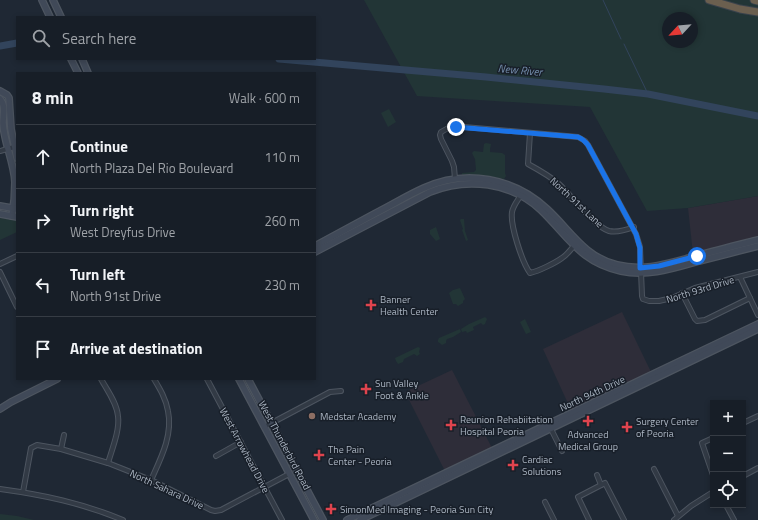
<!DOCTYPE html>
<html lang="en">
<head>
<meta charset="utf-8">
<style>
	:root { --surface:#171e27; --page:#20272f; --text:#f1f3f6; --muted:#9ea2a7; --line:#363c44 }
	body { margin:0; font-family:"Titillium Web",sans-serif; background:var(--page); color:var(--text) }
	.controls { position:absolute; right:12px; bottom:12px; display:grid; overflow:hidden; border-radius:0px; box-shadow:0 2px 6px #0003 }
	.controls button { width:36px; height:36px; display:grid; place-items:center; padding:0; border:0; border-bottom:1px solid var(--line); background:var(--surface); color:var(--text); font:20px sans-serif }
	.compass { position:absolute; left:662px; top:12px; width:36px; height:36px; border-radius:50%; background:var(--surface); box-shadow:0 2px 6px #0003; rotate:244deg }
	.stop { position:absolute; width:12px; height:12px; margin:-9px; border:3px solid #1a73e8; border-radius:50%; background:#fff }
	.stop.end { background:#1a73e8; border-color:#fff; box-shadow:0 1px 4px #0008 }
	.list { margin:0; padding:0; list-style:none }
	h2 { display:flex; justify-content:space-between; align-items:center; height:52px; margin:0; padding:0 16px; font-size:17px }
	h2 small { font-size:13px; font-weight:400; color:var(--muted) }
	.list li { display:grid; grid-template-columns:26px 1fr auto; gap:12px; align-items:center; box-sizing:border-box; height:64px; padding:0 16px; border-top:1px solid var(--line) }
	.list b { display:block; font-size:15px; white-space:nowrap }
	.list p { margin:0; font-size:13px; white-space:nowrap; color:var(--muted) }
	.list em { font-size:13px; font-style:normal; color:var(--muted) }
	.icon { flex:none; width:22px; height:22px; fill:none; stroke:currentColor; stroke-width:2; stroke-linecap:round; stroke-linejoin:round }
	.map { position:relative; flex:none; width:758px; height:520px; overflow:hidden }
	.search { position:absolute; background:var(--surface); box-shadow:0 2px 6px #0003; left:16px; top:16px; width:300px; height:44px; display:flex; align-items:center; gap:10px; box-sizing:border-box; padding:0 14px; border-radius:0px; color:var(--muted); font-size:15px }
	.panel { position:absolute; background:var(--surface); box-shadow:0 2px 6px #0003; left:16px; top:72px; width:300px; height:308px; border-radius:0px }
	.map>svg:first-child { display:block }
	.medical { fill:#2e2d39 }
	.green { fill:#223536; fill-rule:evenodd }
	.lines { fill:none; stroke-linecap:round; stroke-linejoin:round }
	.stream { stroke:#32445c; stroke-width:1 }
	.river { stroke:#32445c; stroke-width:7 }
	.street-casing { stroke:#4d5560; stroke-width:6 }
	.secondary-casing { stroke:#4d5560; stroke-width:8 }
	.highway-casing { stroke:#3a424c; stroke-width:9 }
	.street { stroke:#323a45; stroke-width:4 }
	.secondary { stroke:#404958; stroke-width:5.5 }
	.highway { stroke:#6b5f4f; stroke-width:7 }
	.route { stroke:#1a73e8; stroke-width:5 }
	.health-dot { fill:#e0444e; stroke:#181f29; stroke-width:1.5 }
	.education-dot { fill:#8d6e63; stroke:#181f29; stroke-width:1.5 }
	.labels { text-anchor:middle; stroke-width:3; stroke-linejoin:round; paint-order:stroke }
	.street-label { font-size:10px; fill:#abb5c2; stroke:#181f29 }
	.poi-label { font-size:10px; fill:#abb5c2; stroke:#181f29; text-anchor:start }
	.water-label { font-size:11px; font-style:italic; fill:#748dab; stroke:#181f29 }
</style>
</head>
<body>
<div class="map">
<svg width="758" height="520" viewBox="0 0 758 520">
	<rect width="100%" height="100%" fill="#1f2834"/>
	<g class="medical">
		<polygon points="758,196 758,237 693,254 688,208"/>
		<polygon points="622,312 651,372 571,410 543,349"/>
		<polygon points="452,370 492,448 445,471 405,392"/>
	</g>
	<g class="green">
		<path d="M364,0H758V196L688,208L647,211L590,107L417,96ZM668,18H692V42H668Z"/>
		<polygon points="389,109 396,122 388,127 381,113"/>
		<path d="M486,143L491,144L490,149V152L502,153L505,155V173L506,176L504,179C490,176 476,174 462,175V173L474,172L476,170L475,159L472,153L474,151L483,152L484,144Z"/>
		<polygon points="0,218 17,220 17,232 0,240"/>
		<polygon points="461,219 464,219 465,231 468,240 466,241 462,230 463,229 460,220"/>
		<polygon points="436,227 440,239 436,241 430,234 430,230"/>
		<polygon points="460,288 465,299 463,301 463,303 458,306 456,304 453,304 449,293 453,290"/>
		<polygon points="485,317 487,319 485,324 483,325 481,323 473,327 474,330 467,333 466,331 462,332 461,329 469,324"/>
		<polygon points="525,319 531,332 526,334 520,322"/>
		<polygon points="460,329 461,332 453,337 447,339 446,341 446,343 442,345 441,344 438,342 438,340 439,338"/>
		<polygon points="418,347 420,348 419,352 420,354 417,356 414,354 404,359 403,362 398,364 396,361 395,358"/>
		<polygon points="0,514 17,516 34,520 0,520"/>
	</g>
	<g class="lines">
		<g class="stream">
			<polyline points="603,0 621,39"/>
			<polyline points="624,44 648,94"/>
		</g>
		<g class="river">
			<polyline points="0,46 17,43"/>
			<polyline points="279,59 486,77 604,89 648,94 758,116"/>
		</g>
		<defs>
			<g id="street">
				<path d="M530,133L528,164C539,170 550,176 559,184C572,196 595,227 609,231C617,233 626,230 634,227"/>
				<polyline points="0,151 14,147"/>
				<polyline points="455,179 454,167 452,161 441,139 440,135 441,132 450,127 464,127 578,137 585,141 588,145 636,234 640,247 642,296 643,299 649,301 659,301 672,298 695,288 758,272"/>
				<path d="M521,195C518,200 513,206 512,212C510,225 522,262 530,273C539,271 555,263 562,258C567,255 570,250 574,246"/>
				<polyline points="0,264 17,256"/>
				<polyline points="0,272 17,307"/>
				<polyline points="740,277 758,315"/>
				<polyline points="682,293 695,319 697,321 705,320 750,298"/>
				<path d="M101,379C107,390 117,403 118,416C120,430 112,449 108,463"/>
				<polyline points="207,379 282,520"/>
				<polyline points="743,423 758,416"/>
				<polyline points="264,427 330,392 341,391"/>
				<polyline points="551,429 562,451"/>
				<polyline points="713,438 702,443 713,475"/>
				<polyline points="61,449 64,435"/>
				<polyline points="216,456 241,442"/>
				<polyline points="654,469 678,516"/>
				<polyline points="597,475 601,485"/>
				<polyline points="743,476 758,468"/>
				<path d="M151,480C161,458 173,435 168,411C166,399 160,389 154,379"/>
				<path d="M0,489C44,495 82,503 123,520"/>
				<polyline points="23,492 31,448 37,445 61,449 108,463 151,480 211,510 215,511 221,510 289,474"/>
				<polyline points="545,502 554,520"/>
				<polyline points="726,505 734,520"/>
				<polyline points="589,520 578,497 605,483 624,520"/>
				<polyline points="674,520 691,506 713,492"/>
			</g>
			<g id="secondary">
				<polyline points="42,0 50,17"/>
				<polyline points="53,0 61,17"/>
				<polyline points="71,59 78,73"/>
				<polyline points="82,59 88,73"/>
				<polyline points="0,91 7,95 9,98 11,129 17,158"/>
				<path d="M0,99C6,106 3,115 3,123C4,143 14,162 15,182C15,193 14,205 12,216"/>
				<polyline points="0,206 17,209"/>
				<polyline points="0,214 17,217"/>
				<path d="M315,246C335,235 356,224 376,213C392,205 408,195 424,188C466,169 514,178 547,209C570,230 584,257 617,265C646,272 669,263 697,256C717,250 738,245 758,240"/>
				<path d="M315,252L430,192C467,177 511,182 541,210C569,237 580,262 621,271C648,277 674,268 699,261C719,256 738,251 758,246"/>
				<polyline points="239,379 314,520"/>
				<polyline points="248,379 323,520"/>
				<polyline points="0,409 11,402 57,379"/>
				<polyline points="347,520 758,324"/>
				<polyline points="360,520 758,329"/>
			</g>
			<g id="highway">
				<polyline points="709,0 740,9 758,12"/>
				<polyline points="754,0 758,1"/>
			</g>
		</defs>
		<use href="#street" class="street-casing"/>
		<use href="#secondary" class="secondary-casing"/>
		<use href="#highway" class="highway-casing"/>
		<use href="#street" class="street"/>
		<use href="#secondary" class="secondary"/>
		<use href="#highway" class="highway"/>
	</g>
	<g class="lines">
		<path class="route" d="M456,127L578,137C583,139 585,141 588,145L636,234L640,248V268L659,266L697,256"/>
	</g>
	<g class="health-dot">
		<path d="M369 299h4v4h4v4h-4v4h-4v-4h-4v-4h4z"/>
		<path d="M364 383h4v4h4v4h-4v4h-4v-4h-4v-4h4z"/>
		<path d="M586 415h4v4h4v4h-4v4h-4v-4h-4v-4h4z"/>
		<path d="M449 419h4v4h4v4h-4v4h-4v-4h-4v-4h4z"/>
		<path d="M625 421h4v4h4v4h-4v4h-4v-4h-4v-4h4z"/>
		<path d="M317 449h4v4h4v4h-4v4h-4v-4h-4v-4h4z"/>
		<path d="M511 459h4v4h4v4h-4v4h-4v-4h-4v-4h4z"/>
		<path d="M329 503h4v4h4v4h-4v4h-4v-4h-4v-4h4z"/>
	</g>
	<circle class="education-dot" cx="312" cy="416" r="4"/>
	<g class="labels">
		<g class="street-label">
			<text transform="translate(577 202) rotate(43)" y="4">North 91st Lane</text>
			<text transform="translate(700 289) rotate(-17)" y="4">North 93rd Drive</text>
			<text transform="translate(592 393) rotate(-25)" y="4">North 94th Drive</text>
			<text transform="translate(285 445) rotate(62)" y="4">West Thunderbird Road</text>
			<text transform="translate(245 450) rotate(62)" y="4">West Arrowhead Drive</text>
			<text transform="translate(167 489) rotate(25)" y="4">North Sahara Drive</text>
		</g>
		<g class="poi-label">
			<text x="380" y="303">Banner<tspan x="380" dy="12">Health Center</tspan></text>
			<text x="375" y="387">Sun Valley<tspan x="375" dy="12">Foot &amp; Ankle</tspan></text>
			<text x="320" y="420">Medstar Academy</text>
			<text x="460" y="423">Reunion Rehabiitation<tspan x="460" dy="12">Hospital Peoria</tspan></text>
			<text x="636" y="425">Surgery Center<tspan x="636" dy="12">of Peoria</tspan></text>
			<text x="588" y="438" text-anchor="middle">Advanced<tspan x="588" dy="12">Medical Group</tspan></text>
			<text x="328" y="453">The Pain<tspan x="328" dy="12">Center - Peoria</tspan></text>
			<text x="522" y="463">Cardiac<tspan x="522" dy="12">Solutions</tspan></text>
			<text x="340" y="513">SimonMed Imaging - Peoria Sun City</text>
		</g>
		<g class="water-label">
			<text transform="translate(520 70) rotate(5)" y="4">New River</text>
		</g>
	</g>
</svg>
<div class="controls">
<button>+</button>
<button>−</button>
<button><svg class="icon" aria-label="locate" viewBox="0 0 24 24"><circle cx="12" cy="12" r="6"/><path d="M12 2v4M12 18v4M2 12h4M18 12h4"/></svg></button>
</div>
<svg class="compass" viewBox="-18 -18 36 36"><path d="M0-13l5 13h-10z" fill="#e53935"/><path d="M0 13l5-13h-10z" fill="#9ea2a7"/></svg>
<div class="stop" style="left:697px;top:256px"></div>
<div class="stop end" style="left:456px;top:127px"></div>
<div class="search"><svg class="icon" aria-label="search" viewBox="0 0 24 24"><circle cx="10" cy="10" r="6"/><path d="M15 15l6 6"/></svg>Search here</div>
<section class="panel">
<h2>8 min<small>Walk · 600 m</small></h2>
<ul class="list">
<li><svg class="icon" aria-label="ahead" viewBox="0 0 24 24"><path d="M12 20V5M6 11l6-6 6 6"/></svg><div><b>Continue</b><p>North Plaza Del Rio Boulevard</p></div><em>110 m</em></li>
<li><svg class="icon" aria-label="right" viewBox="0 0 24 24"><path d="M7 20v-9h11M14 6l5 5-5 5"/></svg><div><b>Turn right</b><p>West Dreyfus Drive</p></div><em>260 m</em></li>
<li><svg class="icon" aria-label="left" viewBox="0 0 24 24"><path d="M17 20v-9H6M10 6l-5 5 5 5"/></svg><div><b>Turn left</b><p>North 91st Drive</p></div><em>230 m</em></li>
<li><svg class="icon" aria-label="arrive" viewBox="0 0 24 24"><path d="M6 21V4h12l-3 4 3 4H6"/></svg><div><b>Arrive at destination</b></div></li>
</ul>
</section>
</div>
</body>
</html>
